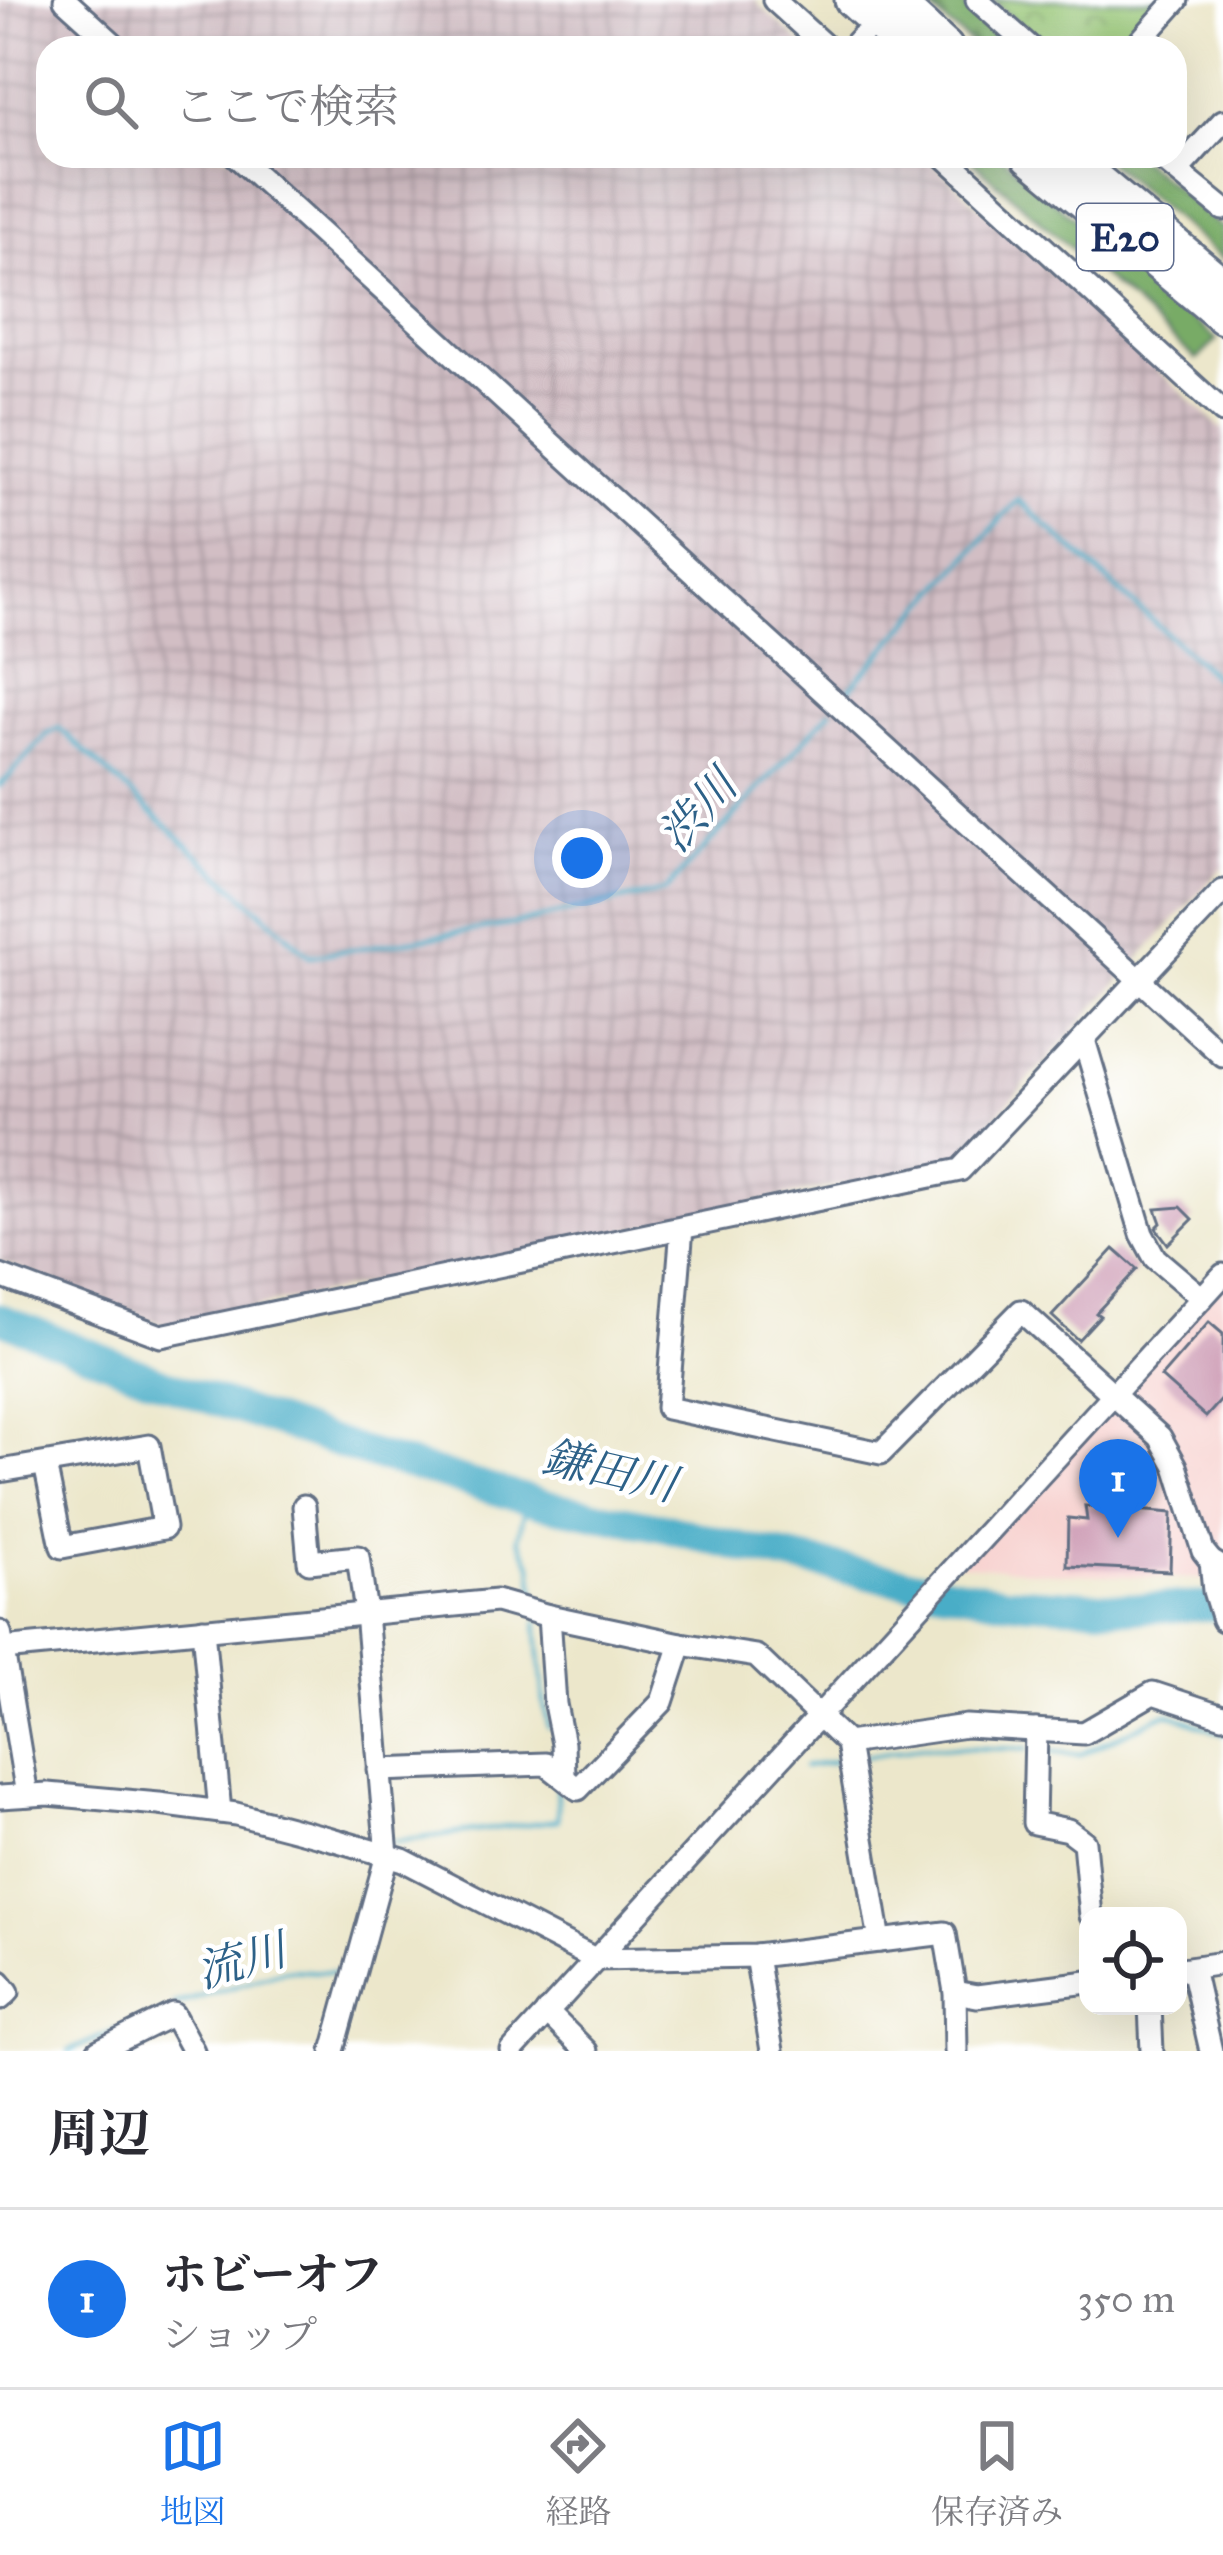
<!DOCTYPE html>
<html lang="ja">
<head>
<meta charset="utf-8">
<style>
	:root { --surface:#fff; --page:#f2f2f3; --text:#2b2b33; --muted:#7c7c81; --line:#e1e1e2; --accent:#1a73e8 }
	body { margin:0; font-family:"IM FELL Great Primer","Noto Serif JP",serif; background:var(--page); color:var(--text) }
	.controls { position:absolute; right:36px; bottom:36px; display:grid; overflow:hidden; border-radius:24px; box-shadow:0 12px 48px #0002 }
	.controls button { width:108px; height:108px; display:grid; place-items:center; padding:0; border:0; border-bottom:3px solid var(--line); background:var(--surface); color:var(--text); font:60px sans-serif }
	.you { position:absolute; left:582px; top:858px; width:42px; height:42px; margin:-30px; border:9px solid #fff; border-radius:50%; background:#1a73e8; box-shadow:0 0 0 18px #1a73e833 }
	.badge { display:grid; place-items:center; width:78px; height:78px; border-radius:50%; background:var(--accent); color:#fff; font-size:39px; font-weight:700 }
	.pin { position:absolute; translate:-50% -99px; filter:drop-shadow(0 3px 6px #0008) }
	.pin::after { content:''; position:absolute; top:63px; width:42px; height:36px; background:inherit; clip-path:polygon(0 0,100% 0,50% 100%) }
	.list { margin:0; padding:0; list-style:none }
	h2 { display:flex; justify-content:space-between; align-items:center; height:156px; margin:0; padding:0 48px; font-size:51px }
	h2 small { font-size:39px; font-weight:400; color:var(--muted) }
	.list li { display:grid; grid-template-columns:78px 1fr auto; gap:36px; align-items:center; box-sizing:border-box; height:180px; padding:0 48px; border-top:3px solid var(--line) }
	.list b { display:block; font-size:45px; white-space:nowrap }
	.list p { margin:0; font-size:39px; white-space:nowrap; color:var(--muted) }
	.list em { font-size:39px; font-style:normal; color:var(--muted) }
	.icon { flex:none; width:66px; height:66px; fill:none; stroke:currentColor; stroke-width:2; stroke-linecap:round; stroke-linejoin:round }
	.map { position:relative; flex:none; width:1223px; height:2051px; overflow:hidden }
	.search { position:absolute; background:var(--surface); box-shadow:0 12px 48px #0002; left:36px; right:36px; top:36px; height:132px; display:flex; align-items:center; gap:30px; box-sizing:border-box; padding:0 42px; border-radius:36px; color:var(--muted); font-size:45px }
	.sheet { height:336px; background:var(--surface) }
	nav { display:flex; justify-content:space-around; align-items:center; box-sizing:border-box; height:168px; border-top:3px solid var(--line); background:var(--surface); font-size:33px; color:var(--muted) }
	nav a { display:grid; justify-items:center; gap:6px }
	nav .on { color:var(--accent) }
	.map>svg:first-child { display:block }
	.built { fill:#f7d0ce }
	.industrial { fill:url(#industrial-grid) }
	.forest { fill:url(#forest-firs); stroke:#4a6d62; stroke-width:3 }
	.park { fill:url(#park-crowns); stroke:#587a6a; stroke-width:3 }
	.lines { fill:none; stroke-linecap:round; stroke-linejoin:round }
	.stream { stroke:#48adc7; stroke-width:4.5 }
	.river { stroke:#48adc7; stroke-width:30 }
	.building { fill:#cc9ab3 }
	.minor-casing { stroke:#646f84; stroke-width:27 }
	.highway-casing { stroke:#646f84; stroke-width:39 }
	.minor { stroke:#fff; stroke-width:21 }
	.highway { stroke:#fff; stroke-width:33 }
	.labels { text-anchor:middle; stroke-width:9; stroke-linejoin:round; paint-order:stroke }
	.shield { fill:#fff; stroke:#5f6d8e; stroke-width:3 }
	.shield-label { font-size:39px; font-weight:bold; fill:#1b2f5e }
	.water-label { font-size:45px; font-style:italic; fill:#2d6188; stroke:#fff }
</style>
</head>
<body>
<div class="map">
<svg width="1223" height="2051" viewBox="0 0 1223 2051">
	<defs>
		<pattern id="industrial-grid" width="8" height="8" patternUnits="userSpaceOnUse" patternTransform="scale(3)"><rect width="8" height="8" fill="#d2bec4"/><path d="M0 4h8M4 0v8" fill="none" stroke="#aa9ba2"/></pattern>
		<pattern id="forest-firs" width="22" height="20" patternUnits="userSpaceOnUse" patternTransform="scale(3)"><rect width="22" height="20" fill="#78ab66"/><path d="M5 1l3.5 6h-7zM16 11l3.5 6h-7z" fill="#628c57"/></pattern>
		<pattern id="park-crowns" width="20" height="18" patternUnits="userSpaceOnUse" patternTransform="scale(3)"><rect width="20" height="18" fill="#96c675"/><path d="M2 6a3 3 0 1 1 6 0M12 15a3 3 0 1 1 6 0" fill="none" stroke="#7aa163"/></pattern>
	</defs>
	<rect width="100%" height="100%" fill="#fff"/>
	<filter id="ink" filterUnits="userSpaceOnUse"><feTurbulence type="fractalNoise" baseFrequency=".00833" numOctaves="2"/><feDisplacementMap in="SourceGraphic" scale="24" xChannelSelector="R" yChannelSelector="G"/><feConvolveMatrix kernelMatrix="1 2 1 2 8 2 1 2 1" color-interpolation-filters="sRGB"/></filter>
	<filter id="wash" filterUnits="userSpaceOnUse"><feTurbulence type="fractalNoise" baseFrequency=".004" numOctaves="4" result="noise"/><feDisplacementMap in="SourceGraphic" scale="48" xChannelSelector="R" yChannelSelector="G"/><feGaussianBlur stdDeviation="2.7" result="paint"/><feColorMatrix in="noise" values="0 0 0 0 0 0 0 0 0 0 0 0 0 0 0 0 0 1.4 0 .05"/><feComposite in="paint" operator="in"/></filter>
	<g filter="url(#wash)">
		<rect width="100%" height="100%" fill="#ece7cb"/>
		<polygon class="built" points="1223,1275 1223,1580 1055,1573 958,1564"/>
		<polygon class="industrial" points="0,0 754,0 806,48 48,48 48,156 924,156 1223,430 1223,867 955,1161 167,1326 0,1261"/>
		<g class="forest">
			<polygon points="936,0 958,0 1012,48 976,48 930,9"/>
			<polygon points="967,156 1001,156 1217,340 1197,360"/>
			<polygon points="1101,156 1137,156 1223,229 1223,260"/>
		</g>
		<polygon class="park" points="992,0 1165,0 1123,48 1047,48"/>
		<g class="lines">
			<g class="stream">
				<polyline points="842,697 1018,500 1223,684"/>
				<polyline points="0,786 48,734 59,728 310,956 514,924 665,891 831,711"/>
				<polyline points="527,1500 518,1538 532,1566 536,1603"/>
				<polyline points="537,1621 544,1704 549,1728"/>
				<polyline points="1044,1751 1079,1755 1167,1713 1223,1734"/>
				<polyline points="860,1757 922,1747 1027,1749"/>
				<polyline points="804,1767 842,1760"/>
				<polyline points="394,1842 558,1820 556,1781"/>
				<polyline points="175,2005 287,1970 344,1973 364,1890 371,1874"/>
				<polyline points="69,2051 115,2031"/>
			</g>
			<polyline class="river" points="0,1318 180,1389 366,1453 543,1504 667,1528 742,1548 886,1578 1003,1600 1136,1608 1223,1606"/>
		</g>
		<g id="blocks">
			<g class="building">
				<polygon points="1181,1207 1193,1219 1168,1244 1156,1228 1161,1223 1156,1209"/>
				<polygon points="1114,1249 1137,1269 1096,1313 1100,1316 1078,1340 1052,1316"/>
				<polygon points="1209,1322 1223,1334 1223,1398 1206,1417 1161,1377"/>
				<polygon points="1085,1506 1172,1513 1170,1571 1067,1566 1068,1518 1087,1520"/>
			</g>
		</g>
	</g>
	<g filter="url(#ink)">
		<use href="#blocks" fill-opacity="0" stroke="#646f84" stroke-width="3"/>
		<g class="lines">
			<defs>
				<g id="minor">
					<polyline points="65,0 118,48"/>
					<polyline points="774,0 827,48"/>
					<polyline points="977,0 1031,48"/>
					<polyline points="851,48 861,37"/>
					<polyline points="1134,48 1177,0"/>
					<polyline points="236,156 1223,1056"/>
					<polyline points="944,156 1223,412"/>
					<polyline points="1158,156 1223,209"/>
					<polyline points="1177,171 1223,121"/>
					<polyline points="1084,1040 1142,1234 1155,1258 1202,1298"/>
					<polyline points="682,1228 667,1408 881,1453 1021,1311 1160,1437 1176,1466 1203,1551 1211,1561 1223,1568"/>
					<polyline points="0,1276 161,1336 960,1170 1223,891"/>
					<polyline points="0,1471 149,1446 164,1528 62,1547 45,1464"/>
					<polyline points="304,1506 309,1562 358,1557 366,1613 387,1855 333,2051"/>
					<polyline points="1211,1561 1214,1591 1223,1620"/>
					<polyline points="549,1616 555,1704 563,1744 564,1776"/>
					<polyline points="203,1629 220,1812"/>
					<polyline points="0,1632 27,1795"/>
					<polyline points="3,1649 496,1601 549,1616 681,1644 756,1656 847,1743 880,1941"/>
					<polyline points="1036,1730 1034,1823 1068,1830 1084,1842 1091,1916"/>
					<polyline points="847,1743 966,1726 1084,1733 1153,1693 1223,1716"/>
					<polyline points="379,1770 546,1764 578,1789 662,1702 681,1644"/>
					<polyline points="0,1797 48,1794 159,1804 236,1814 328,1838 403,1860 595,1959 756,1956 945,1933 955,1992 956,2051"/>
					<polyline points="756,1956 772,2051"/>
					<polyline points="1192,1968 1211,2051"/>
					<polyline points="1182,1969 1223,1963"/>
					<polyline points="0,1982 8,1992 0,1999"/>
					<polyline points="955,1992 977,1996 1088,1982"/>
					<polyline points="1150,2006 1152,2051"/>
					<polyline points="547,2012 586,2051"/>
					<polyline points="98,2051 173,2014 193,2051"/>
					<polyline points="512,2051 1223,1275"/>
				</g>
				<g id="highway">
					<polyline points="852,0 906,48"/>
					<polyline points="893,0 946,48"/>
					<polyline points="1029,156 1223,317"/>
					<polyline points="1068,156 1223,285"/>
				</g>
			</defs>
			<use href="#minor" class="minor-casing"/>
			<use href="#highway" class="highway-casing"/>
			<use href="#minor" class="minor"/>
			<use href="#highway" class="highway"/>
		</g>
	</g>
	<g class="labels">
		<rect class="shield" x="1077" y="204" width="96" height="66" rx="9"/>
		<g class="shield-label">
			<text x="1125" y="251">E20</text>
		</g>
		<g class="water-label">
			<text transform="translate(697 810) rotate(-48)" y="16">渋川</text>
			<text transform="translate(610 1470) rotate(13)" y="16">鎌田川</text>
			<text transform="translate(241 1960) rotate(-16)" y="16">流川</text>
		</g>
	</g>
</svg>
<div class="controls">
<button><svg class="icon" aria-label="locate" viewBox="0 0 24 24"><circle cx="12" cy="12" r="6"/><path d="M12 2v4M12 18v4M2 12h4M18 12h4"/></svg></button>
</div>
<div class="you"></div>
<div class="pin badge" style="left:1118px;top:1538px">1</div>
<div class="search"><svg class="icon" aria-label="search" viewBox="0 0 24 24"><circle cx="10" cy="10" r="6"/><path d="M15 15l6 6"/></svg>ここで検索</div>
</div>
<section class="sheet">
<h2>周辺<small></small></h2>
<ul class="list">
<li><span class="badge">1</span><div><b>ホビーオフ</b><p>ショップ</p></div><em>350 m</em></li>
</ul>
</section>
<nav>
<a class="on"><svg class="icon" aria-label="map" viewBox="0 0 24 24"><path d="M3 6l6-2 6 2 6-2v14l-6 2-6-2-6 2zM9 4v14M15 6v14"/></svg>地図</a>
<a><svg class="icon" aria-label="directions" viewBox="0 0 24 24"><path d="M12 3l9 9-9 9-9-9zM9 14v-3h6M13 9l2 2-2 2"/></svg>経路</a>
<a><svg class="icon" aria-label="saved" viewBox="0 0 24 24"><path d="M7 4h10v16l-5-4-5 4z"/></svg>保存済み</a>
</nav>
</body>
</html>
